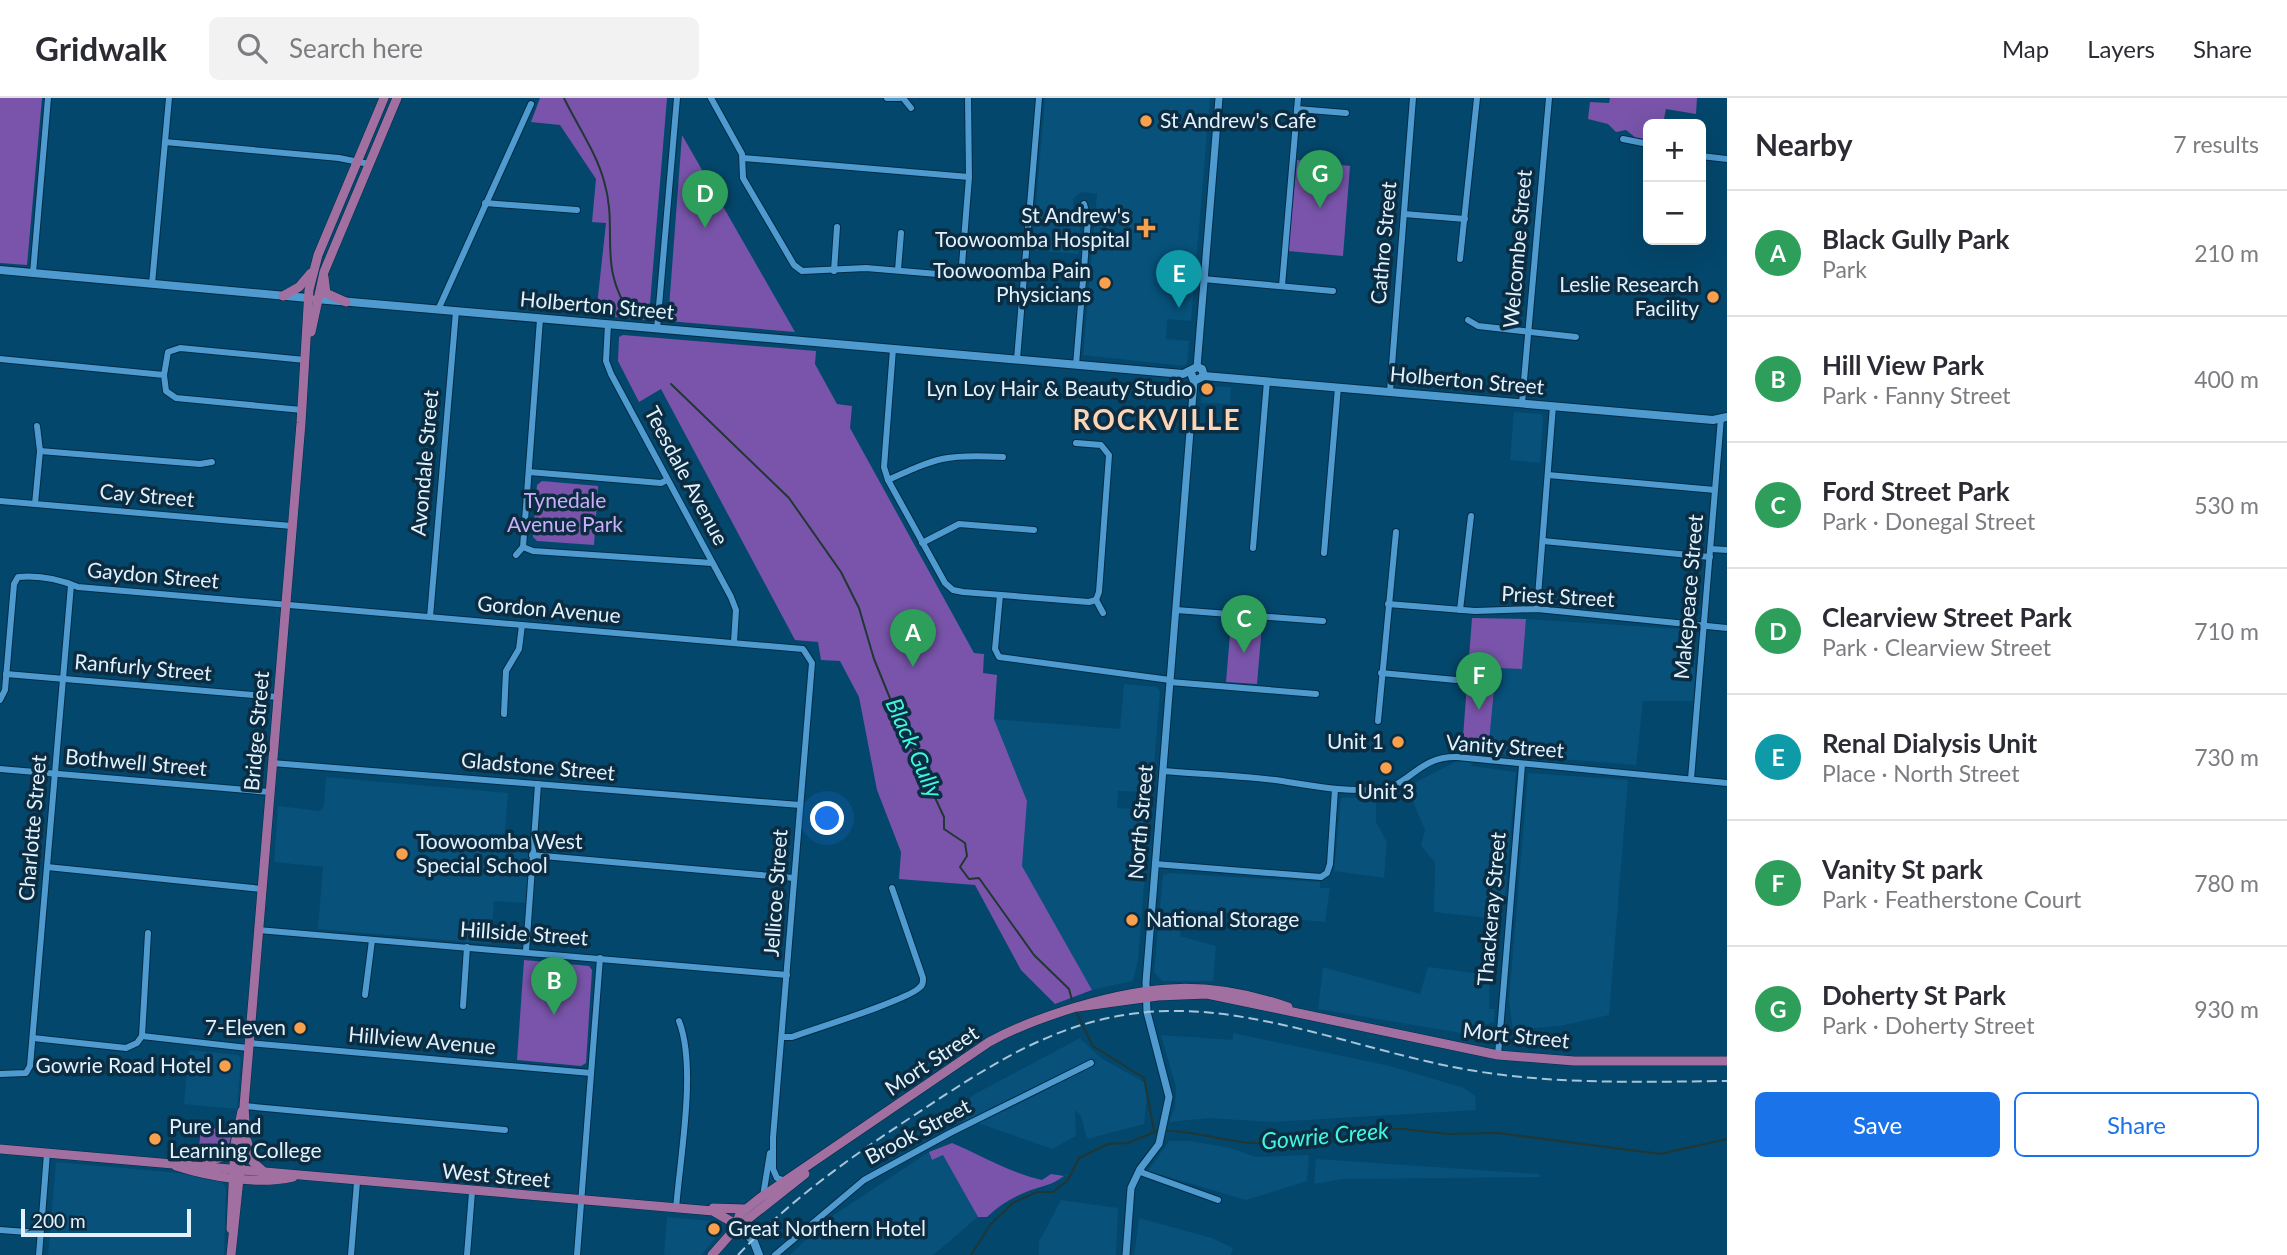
<!DOCTYPE html>
<html lang="en">
<head>
<meta charset="utf-8">
<style>
	:root { --surface:#fff; --page:#f2f2f3; --text:#2b2b33; --muted:#7c7c81; --line:#e1e1e2; --accent:#1a73e8 }
	body { margin:0; font-family:Lato,sans-serif; background:var(--page); color:var(--text) }
	.controls { position:absolute; right:21px; top:21px; display:grid; overflow:hidden; border-radius:10px; box-shadow:0 7px 28px #0002 }
	.controls button { width:63px; height:63px; display:grid; place-items:center; padding:0; border:0; border-bottom:2px solid var(--line); background:var(--surface); color:var(--text); font:35px sans-serif }
	.scale { position:absolute; left:21px; bottom:18px; width:170px; box-sizing:border-box; padding-left:7px; border:4px solid #e3f1fd; border-top:0; font-size:19px; line-height:24px; white-space:nowrap; color:#e3f1fd; -webkit-text-stroke:5px #0b2c41; paint-order:stroke }
	.you { position:absolute; left:828px; top:721px; width:24px; height:24px; margin:-18px; border:5px solid #fff; border-radius:50%; background:#1a73e8; box-shadow:0 0 0 10px #1a73e833 }
	.badge { display:grid; place-items:center; width:46px; height:46px; border-radius:50%; background:var(--accent); color:#fff; font-size:23px; font-weight:700 }
	.pin { position:absolute; translate:-50% -58px; filter:drop-shadow(0 2px 4px #0008) }
	.pin::after { content:''; position:absolute; top:37px; width:24px; height:21px; background:inherit; clip-path:polygon(0 0,100% 0,50% 100%) }
	.list { margin:0; padding:0; list-style:none }
	h2 { display:flex; justify-content:space-between; align-items:center; height:91px; margin:0; padding:0 28px; font-size:30px }
	h2 small { font-size:23px; font-weight:400; color:var(--muted) }
	.list li { display:grid; grid-template-columns:46px 1fr auto; gap:21px; align-items:center; box-sizing:border-box; height:126px; padding:0 28px; border-top:2px solid var(--line) }
	.list b { display:block; font-size:26px; white-space:nowrap }
	.list p { margin:0; font-size:23px; white-space:nowrap; color:var(--muted) }
	.list em { font-size:23px; font-style:normal; color:var(--muted) }
	.actions { display:flex; gap:14px; padding:21px 28px }
	.actions a { flex:1; padding:16px 0; border:2px solid var(--accent); border-radius:10px; text-align:center; font-size:24px; color:var(--accent) }
	.actions .main { background:var(--accent); color:#fff }
	.icon { flex:none; width:38px; height:38px; fill:none; stroke:currentColor; stroke-width:2; stroke-linecap:round; stroke-linejoin:round }
	.map { position:relative; flex:none; width:1727px; height:1157px; overflow:hidden }
	header { display:flex; align-items:center; gap:42px; box-sizing:border-box; height:98px; padding:0 35px; background:var(--surface); border-bottom:2px solid var(--line) }
	header strong { font-size:33px }
	nav { display:flex; gap:38px; margin-inline-start:auto; font-size:24px }
	.search { width:490px; height:63px; background:var(--page); display:flex; align-items:center; gap:18px; box-sizing:border-box; padding:0 24px; border-radius:10px; color:var(--muted); font-size:26px }
	main { display:flex }
	aside { flex:1; background:var(--surface) }
	.map>svg:first-child { display:block }
	.built { fill:#07517b }
	.green { fill:#7954aa }
	.lines { fill:none; stroke-linecap:round; stroke-linejoin:round }
	.stream { stroke:#203733; stroke-width:2 }
	.minor-casing { stroke:#012c46; stroke-width:8 }
	.tertiary-casing { stroke:#012c46; stroke-width:9 }
	.secondary-casing { stroke:#012c46; stroke-width:10 }
	.primary-casing { stroke:#012c46; stroke-width:10 }
	.minor { stroke:#4f9acf; stroke-width:6 }
	.tertiary { stroke:#4f9acf; stroke-width:7 }
	.secondary { stroke:#4f9acf; stroke-width:8 }
	.primary { stroke:#a170a1; stroke-width:9 }
	.rail { stroke:#a8c4d6; stroke-width:2; stroke-dasharray:10 5; stroke-linecap:butt }
	.poi-dot { fill:#f8a04b; stroke:#0b2c41; stroke-width:2.5 }
	.labels { text-anchor:middle; stroke-width:7; stroke-linejoin:round; paint-order:stroke }
	.poi-label { font-size:21px; fill:#e3f1fd; stroke:#0b2c41; text-anchor:end }
	.street-label { font-size:21px; fill:#e3f1fd; stroke:#0b2c41 }
	.park-label { font-size:21px; fill:#cbaefa; stroke:#0b2c41 }
	.water-label { font-size:23px; font-style:italic; fill:#41f6de; stroke:#0b2c41 }
	.district-label { font-size:28px; font-weight:bold; letter-spacing:2px; fill:#fcd5b6; stroke:#0b2c41 }
</style>
</head>
<body>
<header>
<strong>Gridwalk</strong>
<div class="search"><svg class="icon" aria-label="search" viewBox="0 0 24 24"><circle cx="10" cy="10" r="6"/><path d="M15 15l6 6"/></svg>Search here</div>
<nav><a>Map</a><a>Layers</a><a>Share</a></nav>
</header>
<main>
<div class="map">
<svg width="1727" height="1157" viewBox="0 0 1727 1157">
	<rect width="100%" height="100%" fill="#04476c"/>
	<g class="built">
		<polygon points="1045,0 1210,0 1191,223 1167,221 1166,241 1189,243 1187,265 1184,268 1083,257 1097,96 1081,94 1073,101 1073,109 1081,120 1078,156 1032,152"/>
		<polygon points="1204,288 1231,289 1230,306 1201,305"/>
		<polygon points="1514,314 1541,316 1543,320 1540,365 1510,362"/>
		<polygon points="1526,521 1696,532 1694,603 1643,603 1636,667 1488,655 1496,570 1522,571"/>
		<polygon points="1124,586 1157,589 1160,593 1152,694 1118,693 1117,710 1150,712 1138,862 1133,883 1092,892 1022,768 1027,703 994,621 1120,631"/>
		<polygon points="1471,663 1472,668 1516,674 1504,808 1497,821 1434,814 1435,765 1421,747 1425,732 1407,689 1455,664"/>
		<polygon points="1528,675 1628,682 1609,917 1560,928 1513,932 1509,902"/>
		<polygon points="326,679 508,695 504,747 530,749 526,805 494,803 491,846 318,831 323,769 274,764 278,708 320,713 324,707"/>
		<polygon points="1347,699 1376,702 1376,724 1387,744 1384,780 1334,773 1341,700"/>
		<polygon points="1169,775 1320,784 1320,790 1330,790 1325,824 1182,811 1180,838 1216,848 1213,883 1162,883 1154,874 1163,777"/>
		<polygon points="1323,869 1420,896 1428,869 1490,877 1489,911 1495,911 1494,924 1485,927 1479,938 1318,911"/>
		<polygon points="1233,935 1390,968 1464,990 1475,998 1476,1012 1272,1024 1210,1020 1169,1024 1175,1010 1176,989 1161,937 1233,942"/>
		<polygon points="1080,940 1101,960 1144,984 1147,998 1144,1026 1087,1041 1081,1018 1075,1012 1076,1038 1052,1051 984,1027 942,1021 975,996"/>
		<polygon points="189,952 238,957 241,961 237,1011 184,1006"/>
		<polygon points="1169,1043 1191,1043 1230,1050 1256,1059 1309,1057 1307,1083 1246,1102 1148,1073"/>
		<polygon points="929,1054 932,1062 943,1057 978,1119 933,1157 790,1157 828,1121"/>
		<polygon points="1316,1061 1539,1076 1540,1079 1343,1081 1314,1086"/>
		<polygon points="56,1064 179,1075 220,1082 226,1090 224,1157 48,1157"/>
		<polygon points="1061,1102 1118,1110 1116,1157 1039,1157 1039,1144"/>
		<polygon points="667,1119 712,1123 722,1132 701,1157 664,1157"/>
		<polygon points="1139,1120 1212,1140 1233,1150 1231,1157 1134,1157"/>
	</g>
	<g class="green">
		<polygon points="0,0 42,0 27,167 0,165"/>
		<polygon points="540,0 667,0 649,218 646,222 596,217 606,125 592,124 596,81 560,27 531,24"/>
		<polygon points="1610,0 1697,0 1696,16 1666,11 1663,26 1648,26 1648,42 1636,40 1626,32 1616,34 1608,26 1588,21 1590,4 1609,5"/>
		<polygon points="682,37 795,234 668,223"/>
		<polygon points="1297,62 1350,68 1343,158 1288,153"/>
		<polygon points="623,237 816,253 815,266 837,306 852,308 850,330 974,555 984,556 983,575 997,577 994,621 1027,703 1022,768 1092,892 1055,906 1021,872 975,787 899,781 901,754 877,692 859,599 840,563 821,562 818,544 795,542 661,291 639,304 618,263 619,239"/>
		<polygon points="542,383 598,388 594,447 537,443 533,439 537,387"/>
		<polygon points="1472,520 1526,521 1522,571 1496,570 1488,655 1462,652"/>
		<polygon points="1231,524 1262,527 1257,586 1226,584"/>
		<polygon points="524,862 589,868 592,872 586,965 581,968 517,962"/>
		<polygon points="201,1029 233,1032 227,1054 198,1061"/>
		<path d="M952,1045C983,1058 1010,1075 1042,1082L1051,1076L1064,1078C1051,1088 1040,1088 1026,1094C1011,1100 998,1108 987,1119H978L943,1057L932,1062L929,1054Z"/>
	</g>
	<g class="lines">
		<g class="stream">
			<path d="M564,0C577,27 596,54 604,83C619,133 596,168 632,218"/>
			<polyline points="671,286 789,400 841,474 859,510 874,561 898,620 944,719 944,731 965,745 967,758 960,769 969,781 979,780 1034,857 1069,891 1072,902"/>
			<polyline points="1077,916 1093,948 1144,980 1154,1032"/>
			<path d="M1163,1033C1205,1031 1248,1056 1289,1039L1366,1038L1386,1031H1403L1448,1036L1498,1035L1660,1056L1727,1041"/>
			<polyline points="971,1157 990,1127 1013,1105 1037,1094 1053,1094 1068,1082 1079,1060 1108,1046 1128,1045 1157,1033"/>
		</g>
		<defs>
			<g id="minor">
				<polyline points="711,0 742,56 743,80 794,167 802,173 866,170 949,177 956,175 962,167 969,79 968,0"/>
				<polyline points="887,0 900,0"/>
				<polyline points="903,0 911,10"/>
				<polyline points="1297,11 1346,15"/>
				<polyline points="1623,41 1648,46"/>
				<polyline points="165,44 339,60 369,66"/>
				<polyline points="1701,58 1727,61"/>
				<polyline points="743,60 969,79"/>
				<polyline points="485,105 577,112"/>
				<polyline points="1404,116 1465,121"/>
				<polyline points="1460,161 1477,0"/>
				<polyline points="898,172 901,135"/>
				<polyline points="834,173 837,129"/>
				<polyline points="33,175 48,0"/>
				<polyline points="1203,181 1333,193"/>
				<polyline points="152,186 169,0"/>
				<polyline points="1282,188 1298,0"/>
				<polyline points="438,212 531,6"/>
				<polyline points="1468,222 1478,228 1576,239"/>
				<polyline points="608,226 606,263 611,276 731,499 736,512 734,544"/>
				<polyline points="657,231 677,0"/>
				<polyline points="893,251 884,369 888,382 945,485 953,492 963,494 1089,504 1096,502"/>
				<polyline points="0,261 164,277 166,293 176,300 302,312"/>
				<polyline points="1017,261 1039,0"/>
				<polyline points="1076,267 1088,122 1084,106"/>
				<polyline points="164,277 168,254 180,250 305,262"/>
				<polyline points="1390,293 1413,0"/>
				<polyline points="1522,305 1549,0"/>
				<polyline points="37,328 40,353"/>
				<polyline points="1076,345 1101,347 1109,357 1099,494 1096,502"/>
				<polyline points="529,374 661,385 667,382"/>
				<polyline points="1548,377 1715,392"/>
				<path d="M888,382C939,359 946,356 1003,359"/>
				<polyline points="0,403 292,428"/>
				<polyline points="35,406 40,353 200,366 212,364"/>
				<polyline points="1543,443 1710,459"/>
				<polyline points="922,445 959,426 1034,432"/>
				<polyline points="523,449 533,453 712,465"/>
				<polyline points="1253,450 1267,283"/>
				<polyline points="1711,451 1727,452"/>
				<polyline points="1324,455 1338,289"/>
				<polyline points="516,457 523,449 540,221"/>
				<polyline points="1000,497 995,551 999,559 1170,582"/>
				<polyline points="1096,502 1103,515"/>
				<polyline points="1388,506 1475,513 1537,511 1727,530"/>
				<polyline points="1537,511 1553,308"/>
				<polyline points="1176,512 1323,523"/>
				<polyline points="1460,512 1471,418"/>
				<polyline points="430,519 456,213"/>
				<polyline points="1381,575 1456,582"/>
				<polyline points="6,576 278,599"/>
				<polyline points="1170,584 1316,596"/>
				<path d="M0,602L5,592L14,486L18,479C40,477 59,481 78,489L803,551L812,565L773,1040V1071L777,1080L786,1083"/>
				<polyline points="504,616 506,573 519,551 522,527"/>
				<polyline points="1378,623 1396,434"/>
				<polyline points="272,665 800,707"/>
				<polyline points="0,671 270,694"/>
				<path d="M1163,673C1200,676 1238,678 1275,682C1310,687 1345,695 1381,691C1410,688 1418,658 1457,659L1727,685"/>
				<polyline points="1691,681 1721,320"/>
				<polyline points="532,757 794,780"/>
				<polyline points="1155,766 1321,779 1327,775 1330,766 1335,691"/>
				<polyline points="47,769 262,791"/>
				<polyline points="258,832 787,877"/>
				<polyline points="526,853 538,686"/>
				<polyline points="365,897 372,842"/>
				<polyline points="463,908 467,849"/>
				<polyline points="142,938 248,950"/>
				<path d="M782,939H792C814,931 907,902 919,890C923,887 923,885 923,880L892,790"/>
				<polyline points="33,940 126,950 137,945 142,938 148,835"/>
				<polyline points="249,945 591,975"/>
				<polyline points="1498,957 1522,667"/>
				<polyline points="0,976 26,975 30,968 71,487"/>
				<polyline points="244,1008 505,1032"/>
				<polyline points="1140,1071 1143,1075 1218,1102"/>
				<polyline points="763,1098 770,1055"/>
				<path d="M676,1111C680,1059 697,969 679,923"/>
				<polyline points="0,1132 40,1135"/>
				<polyline points="39,1157 47,1055"/>
				<polyline points="351,1157 357,1084"/>
				<polyline points="467,1157 472,1094"/>
				<polyline points="577,1157 600,860"/>
				<polyline points="775,1157 864,1082 950,1035 1091,965"/>
			</g>
			<g id="tertiary">
				<polyline points="1197,269 1219,0"/>
				<polyline points="1126,1157 1131,1090 1140,1071 1159,1046 1169,999 1147,914 1146,884 1194,283"/>
			</g>
			<g id="secondary">
				<polyline points="0,172 308,200"/>
				<polyline points="316,201 1183,276 1197,269 1202,271 1204,278 1194,283 1191,275"/>
				<polyline points="1204,278 1713,322 1727,319"/>
				<polyline points="739,1128 754,1144 759,1157"/>
			</g>
			<g id="primary">
				<polyline points="324,179 326,195 346,204"/>
				<polyline points="283,198 299,189 311,175"/>
				<polyline points="311,234 324,174 397,0"/>
				<polyline points="1078,909 1158,898 1207,896 1498,957 1574,963 1727,963"/>
				<polyline points="247,1043 253,1064 262,1072"/>
				<polyline points="0,1051 713,1113 739,1128"/>
				<polyline points="207,1064 228,1057 233,1050"/>
				<path d="M176,1068C210,1079 258,1087 293,1079"/>
				<polyline points="713,1110 745,1111"/>
				<path d="M734,1130L740,1116L760,1100L989,944C1016,929 1044,919 1073,910C1151,886 1209,882 1288,909"/>
				<polyline points="231,1131 235,1046 242,1013"/>
				<polyline points="231,1157 245,1024 244,1008 301,325 309,192 318,157 384,0"/>
				<polyline points="712,1157 734,1132 805,1076"/>
			</g>
		</defs>
		<use href="#minor" class="minor-casing"/>
		<use href="#tertiary" class="tertiary-casing"/>
		<use href="#secondary" class="secondary-casing"/>
		<use href="#primary" class="primary-casing"/>
		<use href="#minor" class="minor"/>
		<use href="#tertiary" class="tertiary"/>
		<use href="#secondary" class="secondary"/>
		<use href="#primary" class="primary"/>
		<path class="rail" d="M738,1157C789,1103 848,1061 910,1020C995,964 1068,913 1174,913C1262,912 1366,952 1453,969C1543,987 1636,984 1727,983"/>
	</g>
	<g class="poi-dot">
		<circle cx="1146" cy="23" r="7"/>
		<path d="M1142.5 119.5h7v7h7v7h-7v7h-7v-7h-7v-7h7z"/>
		<circle cx="1105" cy="185" r="7"/>
		<circle cx="1713" cy="199" r="7"/>
		<circle cx="1207" cy="291" r="7"/>
		<circle cx="1398" cy="644" r="7"/>
		<circle cx="1386" cy="670" r="7"/>
		<circle cx="402" cy="756" r="7"/>
		<circle cx="1132" cy="822" r="7"/>
		<circle cx="300" cy="930" r="7"/>
		<circle cx="225" cy="968" r="7"/>
		<circle cx="155" cy="1041" r="7"/>
		<circle cx="714" cy="1131" r="7"/>
	</g>
	<g class="labels">
		<g class="poi-label">
			<text x="1160" y="30" text-anchor="start">St Andrew's Cafe</text>
			<text x="1130" y="125">St Andrew's<tspan x="1130" dy="24">Toowoomba Hospital</tspan></text>
			<text x="1091" y="180">Toowoomba Pain<tspan x="1091" dy="24">Physicians</tspan></text>
			<text x="1699" y="194">Leslie Research<tspan x="1699" dy="24">Facility</tspan></text>
			<text x="1193" y="298">Lyn Loy Hair &amp; Beauty Studio</text>
			<text x="1384" y="651">Unit 1</text>
			<text x="1386" y="701" text-anchor="middle">Unit 3</text>
			<text x="416" y="751" text-anchor="start">Toowoomba West<tspan x="416" dy="24">Special School</tspan></text>
			<text x="1146" y="829" text-anchor="start">National Storage</text>
			<text x="286" y="937">7-Eleven</text>
			<text x="211" y="975">Gowrie Road Hotel</text>
			<text x="169" y="1036" text-anchor="start">Pure Land<tspan x="169" dy="24">Learning College</tspan></text>
			<text x="728" y="1138" text-anchor="start">Great Northern Hotel</text>
		</g>
		<g class="street-label">
			<text transform="translate(1384 145) rotate(-85)" y="7">Cathro Street</text>
			<text transform="translate(1518 151) rotate(-85)" y="7">Welcombe Street</text>
			<text transform="translate(597 208) rotate(5)" y="7">Holberton Street</text>
			<text transform="translate(1467 283) rotate(5)" y="7">Holberton Street</text>
			<text transform="translate(425 365) rotate(-85)" y="7">Avondale Street</text>
			<text transform="translate(686 378) rotate(62)" y="7">Teesdale Avenue</text>
			<text transform="translate(147 398) rotate(5)" y="7">Cay Street</text>
			<text transform="translate(153 478) rotate(5)" y="7">Gaydon Street</text>
			<text transform="translate(1558 499) rotate(3)" y="7">Priest Street</text>
			<text transform="translate(1689 499) rotate(-85)" y="7">Makepeace Street</text>
			<text transform="translate(549 512) rotate(5)" y="7">Gordon Avenue</text>
			<text transform="translate(143 570) rotate(5)" y="7">Ranfurly Street</text>
			<text transform="translate(257 633) rotate(-85)" y="7">Bridge Street</text>
			<text transform="translate(1505 649) rotate(4)" y="7">Vanity Street</text>
			<text transform="translate(136 665) rotate(5)" y="7">Bothwell Street</text>
			<text transform="translate(538 669) rotate(5)" y="7">Gladstone Street</text>
			<text transform="translate(1141 724) rotate(-85)" y="7">North Street</text>
			<text transform="translate(33 730) rotate(-85)" y="7">Charlotte Street</text>
			<text transform="translate(776 795) rotate(-86)" y="7">Jellicoe Street</text>
			<text transform="translate(1492 811) rotate(-85)" y="7">Thackeray Street</text>
			<text transform="translate(524 836) rotate(4)" y="7">Hillside Street</text>
			<text transform="translate(1516 938) rotate(6)" y="7">Mort Street</text>
			<text transform="translate(422 943) rotate(5)" y="7">Hillview Avenue</text>
			<text transform="translate(932 963) rotate(-34)" y="7">Mort Street</text>
			<text transform="translate(918 1034) rotate(-28)" y="7">Brook Street</text>
			<text transform="translate(496 1078) rotate(5)" y="7">West Street</text>
		</g>
		<g class="park-label">
			<text x="565" y="410">Tynedale<tspan x="565" dy="24">Avenue Park</tspan></text>
		</g>
		<g class="water-label">
			<text transform="translate(914 650) rotate(66)" y="8">Black Gully</text>
			<text transform="translate(1325 1038) rotate(-5)" y="8">Gowrie Creek</text>
		</g>
		<g class="district-label">
			<text x="1157" y="332">ROCKVILLE</text>
		</g>
	</g>
</svg>
<div class="controls">
<button>+</button>
<button>−</button>
</div>
<div class="scale">200 m</div>
<div class="you"></div>
<div class="pin badge" style="left:913px;top:569px;background:#2e9e5b">A</div>
<div class="pin badge" style="left:554px;top:917px;background:#2e9e5b">B</div>
<div class="pin badge" style="left:1244px;top:555px;background:#2e9e5b">C</div>
<div class="pin badge" style="left:705px;top:130px;background:#2e9e5b">D</div>
<div class="pin badge" style="left:1179px;top:210px;background:#0f9aa8">E</div>
<div class="pin badge" style="left:1479px;top:612px;background:#2e9e5b">F</div>
<div class="pin badge" style="left:1320px;top:110px;background:#2e9e5b">G</div>
</div>
<aside>
<h2>Nearby<small>7 results</small></h2>
<ul class="list">
<li><span class="badge" style="background:#2e9e5b">A</span><div><b>Black Gully Park</b><p>Park</p></div><em>210 m</em></li>
<li><span class="badge" style="background:#2e9e5b">B</span><div><b>Hill View Park</b><p>Park · Fanny Street</p></div><em>400 m</em></li>
<li><span class="badge" style="background:#2e9e5b">C</span><div><b>Ford Street Park</b><p>Park · Donegal Street</p></div><em>530 m</em></li>
<li><span class="badge" style="background:#2e9e5b">D</span><div><b>Clearview Street Park</b><p>Park · Clearview Street</p></div><em>710 m</em></li>
<li><span class="badge" style="background:#0f9aa8">E</span><div><b>Renal Dialysis Unit</b><p>Place · North Street</p></div><em>730 m</em></li>
<li><span class="badge" style="background:#2e9e5b">F</span><div><b>Vanity St park</b><p>Park · Featherstone Court</p></div><em>780 m</em></li>
<li><span class="badge" style="background:#2e9e5b">G</span><div><b>Doherty St Park</b><p>Park · Doherty Street</p></div><em>930 m</em></li>
</ul>
<div class="actions"><a class="main">Save</a><a>Share</a></div>
</aside>
</main>
</body>
</html>
